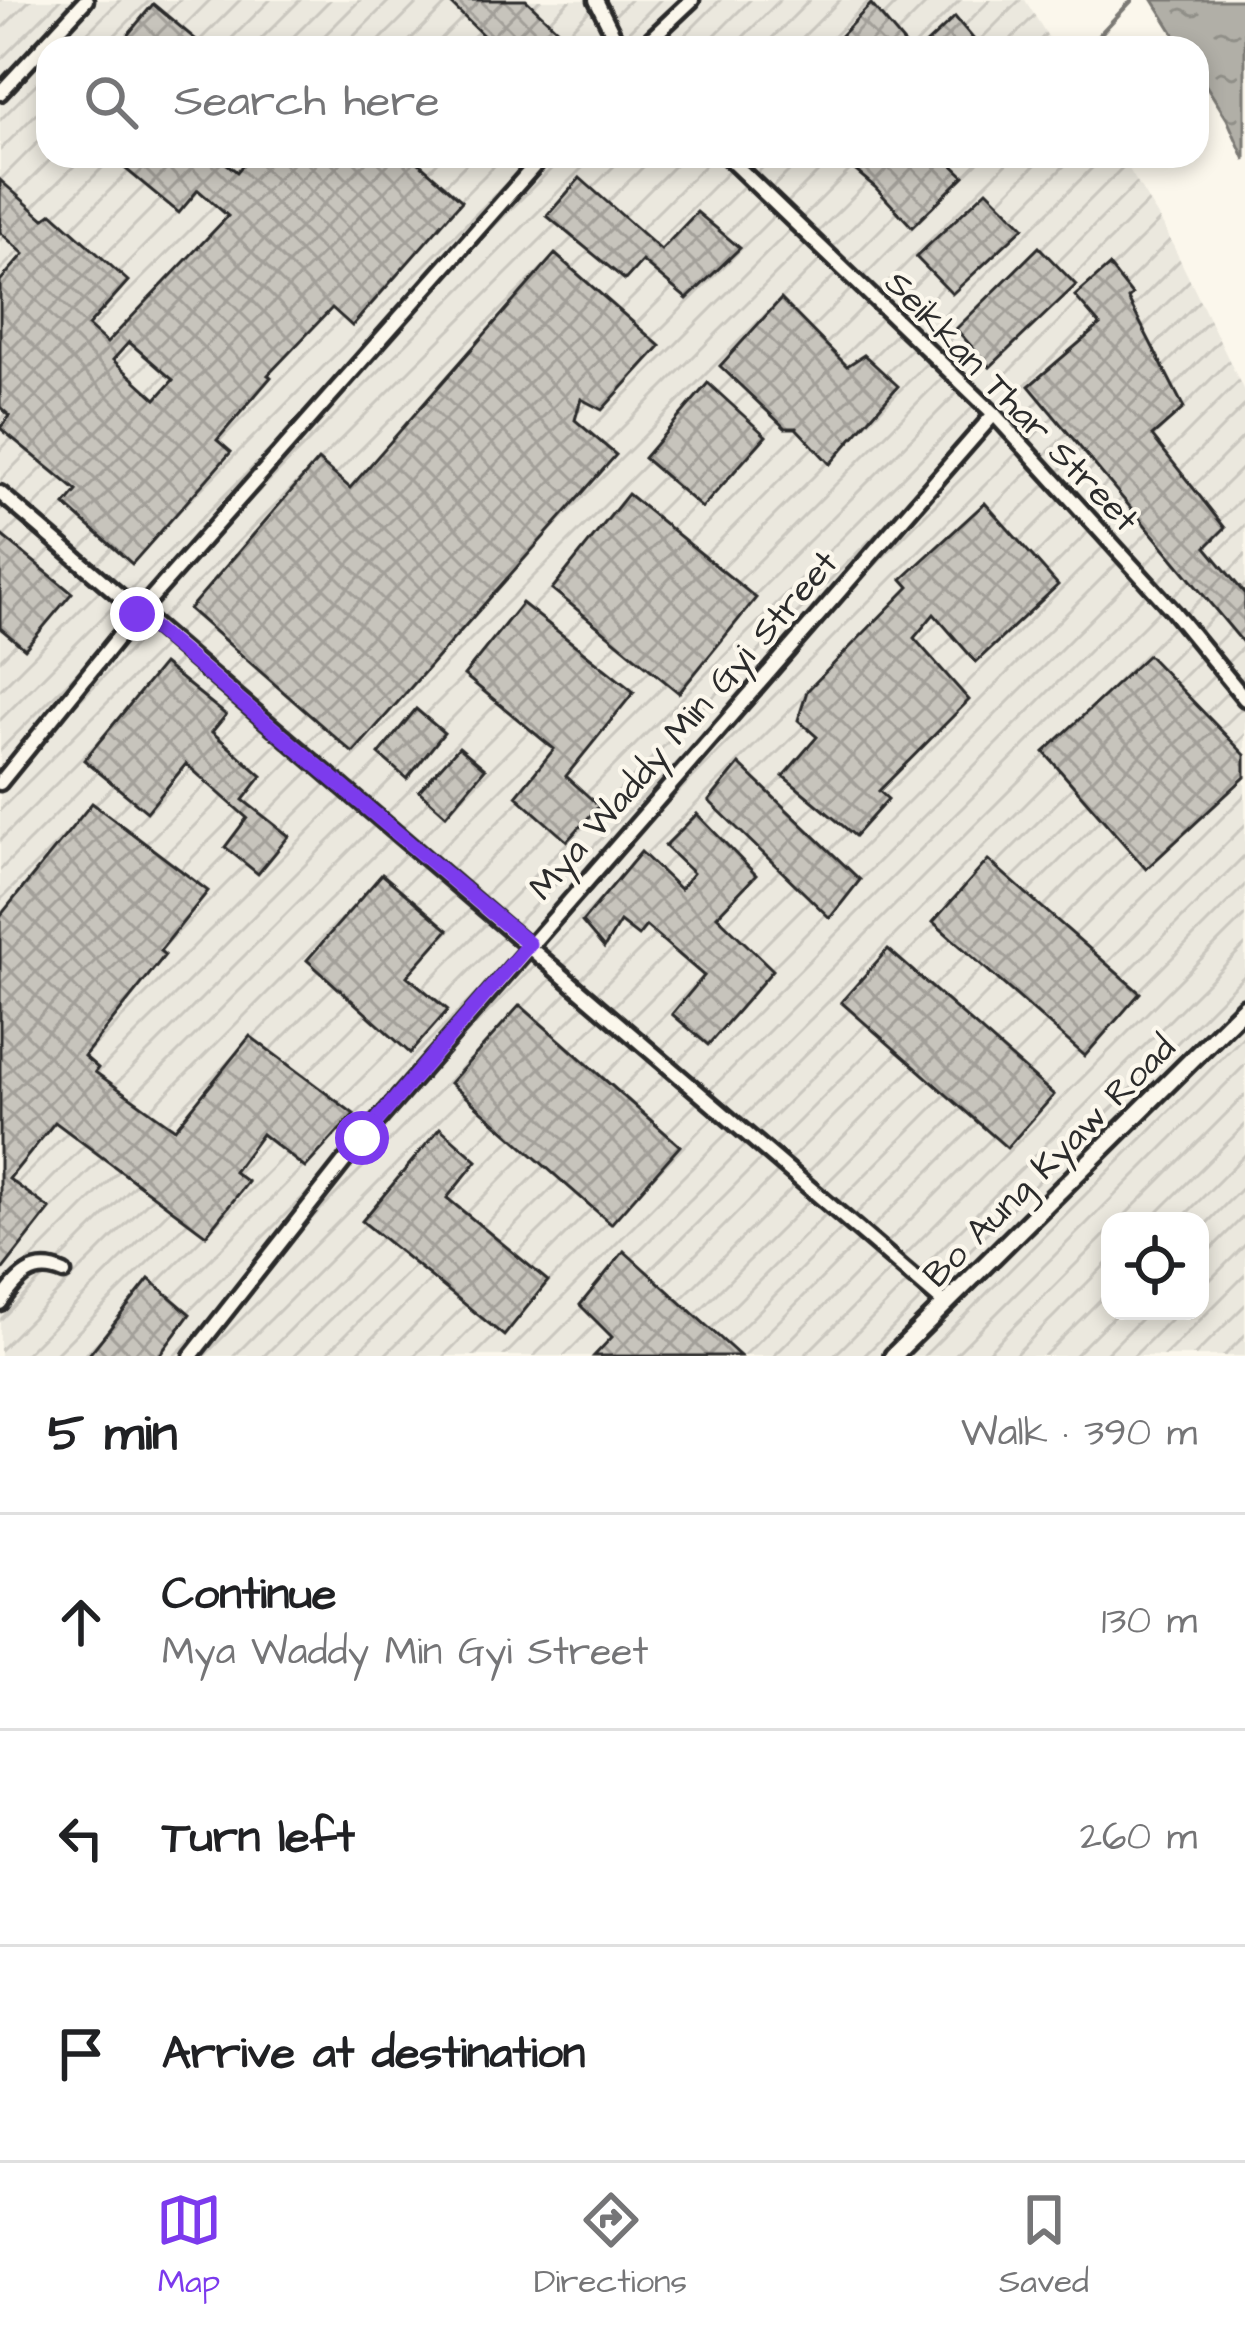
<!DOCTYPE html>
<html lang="en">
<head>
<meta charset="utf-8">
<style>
	:root { --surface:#fff; --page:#f2f2f2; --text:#202124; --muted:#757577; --line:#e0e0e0; --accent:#7c3aed }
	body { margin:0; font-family:"Architects Daughter",sans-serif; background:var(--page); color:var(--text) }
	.controls { position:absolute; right:36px; bottom:36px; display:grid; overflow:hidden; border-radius:24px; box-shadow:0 6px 18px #0003 }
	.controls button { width:108px; height:108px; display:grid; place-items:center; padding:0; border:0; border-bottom:3px solid var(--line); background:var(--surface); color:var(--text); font:60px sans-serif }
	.stop { position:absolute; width:36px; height:36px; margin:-27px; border:9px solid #7c3aed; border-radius:50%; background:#fff }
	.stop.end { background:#7c3aed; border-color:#fff; box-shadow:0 3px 12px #0008 }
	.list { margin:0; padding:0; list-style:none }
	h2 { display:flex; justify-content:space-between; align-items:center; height:156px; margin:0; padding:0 48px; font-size:51px }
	h2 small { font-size:39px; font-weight:400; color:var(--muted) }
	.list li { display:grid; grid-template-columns:78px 1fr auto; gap:36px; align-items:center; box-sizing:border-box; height:216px; padding:0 48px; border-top:3px solid var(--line) }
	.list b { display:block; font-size:45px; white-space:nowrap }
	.list p { margin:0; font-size:39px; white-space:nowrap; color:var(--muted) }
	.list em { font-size:39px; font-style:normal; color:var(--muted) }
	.icon { flex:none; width:66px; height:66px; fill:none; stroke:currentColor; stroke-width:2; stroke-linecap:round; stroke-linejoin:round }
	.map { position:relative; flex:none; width:1245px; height:1356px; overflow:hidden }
	.search { position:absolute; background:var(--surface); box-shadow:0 6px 18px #0003; left:36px; right:36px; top:36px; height:132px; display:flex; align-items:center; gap:30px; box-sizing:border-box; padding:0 42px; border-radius:36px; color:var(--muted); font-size:45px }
	.sheet { height:804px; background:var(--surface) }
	nav { display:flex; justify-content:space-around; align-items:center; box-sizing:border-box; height:168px; border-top:3px solid var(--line); background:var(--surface); font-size:33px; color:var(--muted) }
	nav a { display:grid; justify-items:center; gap:6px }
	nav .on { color:var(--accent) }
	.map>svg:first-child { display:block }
	.industrial { fill:url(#industrial-furrows); fill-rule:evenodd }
	.water { fill:url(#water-ripples); stroke:#7b7a75; stroke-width:3 }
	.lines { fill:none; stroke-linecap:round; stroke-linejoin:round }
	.stream { stroke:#7b7a75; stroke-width:4.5 }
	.building { fill:url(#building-cross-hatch); stroke:#2b2b2b; stroke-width:3; fill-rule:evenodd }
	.minor-casing { stroke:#2b2b2b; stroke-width:21 }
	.tertiary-casing { stroke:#2b2b2b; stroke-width:24 }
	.minor { stroke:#fbf7ec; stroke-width:12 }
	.tertiary { stroke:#fbf7ec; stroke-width:15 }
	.route { stroke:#7c3aed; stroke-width:15 }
	.labels { text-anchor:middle; stroke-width:9; stroke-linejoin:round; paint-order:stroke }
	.street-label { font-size:36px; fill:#2b2b2b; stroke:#fbf7ec }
</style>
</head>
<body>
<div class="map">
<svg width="1245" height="1356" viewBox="0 0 1245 1356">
	<defs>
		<pattern id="industrial-furrows" width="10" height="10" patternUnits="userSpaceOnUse" patternTransform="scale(3)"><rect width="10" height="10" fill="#ebe8de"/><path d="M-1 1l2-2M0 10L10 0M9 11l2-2" fill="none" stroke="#cac7bf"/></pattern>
		<pattern id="water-ripples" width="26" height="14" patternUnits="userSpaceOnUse" patternTransform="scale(3)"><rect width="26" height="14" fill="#b1afa7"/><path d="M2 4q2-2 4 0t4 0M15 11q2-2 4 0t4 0" fill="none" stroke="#908f88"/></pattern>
		<pattern id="building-cross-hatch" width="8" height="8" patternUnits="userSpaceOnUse" patternTransform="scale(3)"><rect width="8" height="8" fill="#c7c4bc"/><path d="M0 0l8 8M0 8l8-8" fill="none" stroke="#a29f99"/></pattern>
	</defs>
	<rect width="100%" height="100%" fill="#fbf7ec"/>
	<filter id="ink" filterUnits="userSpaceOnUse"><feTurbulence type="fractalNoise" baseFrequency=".00833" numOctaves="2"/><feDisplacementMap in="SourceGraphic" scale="24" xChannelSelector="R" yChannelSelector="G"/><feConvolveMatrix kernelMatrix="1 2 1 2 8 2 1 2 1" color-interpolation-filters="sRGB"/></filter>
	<g filter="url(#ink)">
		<path class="industrial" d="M0,0H1025L1055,48H48V156H1121L1163,225L1245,393V1356H0ZM1110,1221H1200V1311H1110Z"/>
		<polygon class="water" points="1153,0 1245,0 1245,160 1227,119 1197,71 1197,48 1183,48"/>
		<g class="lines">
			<polyline class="stream" points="1087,48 1132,0"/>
		</g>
		<g class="building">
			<polygon points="447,0 526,0 561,33 546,48 496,48"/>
			<polygon points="153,4 206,48 128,48 121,43"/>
			<polygon points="871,4 908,48 829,48"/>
			<polygon points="955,17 981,48 922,48"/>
			<path d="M110,156H217L237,172L250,156H411L462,201L352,326L332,308L268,375L271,377L217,440L231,452L132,564L65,505L77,491L0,428L10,416L0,407V281L24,254L0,232V180L44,219L52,213L128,281L88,326L107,343L228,216L198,190L179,213ZM129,342L173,380L156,399L113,360Z"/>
			<polygon points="838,156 943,156 964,176 912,227 875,187"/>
			<polygon points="580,178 661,250 697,212 740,248 687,299 642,261 625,280 547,216"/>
			<polygon points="987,190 1024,227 952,294 916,257"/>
			<polygon points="1039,247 1076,285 990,367 956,329"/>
			<polygon points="555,254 660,346 602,410 581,399 575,420 616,455 353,753 189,609 318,460 350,488"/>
			<polygon points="1109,266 1132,295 1128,299 1184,408 1152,436 1225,528 1206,547 1245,594 1245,645 1029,386 1100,325 1075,296"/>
			<polygon points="781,299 847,366 864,355 898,386 830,464 796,428 785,428 720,366"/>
			<polygon points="708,383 766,436 702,508 644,458"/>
			<polygon points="628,494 756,598 679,693 552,589"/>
			<polygon points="985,503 1058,585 976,662 934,614 914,638 969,700 879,791 888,799 855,836 783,776 817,737 798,720 807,691 909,587 902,579"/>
			<polygon points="0,534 72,593 25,649 0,628"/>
			<polygon points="522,603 634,692 566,776 599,806 567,841 516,796 554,749 464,675"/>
			<polygon points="1148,655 1245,755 1245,777 1146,869 1044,752"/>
			<polygon points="163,664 226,715 212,732 262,776 243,800 289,836 258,874 225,847 247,818 186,764 147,812 84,760"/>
			<polygon points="416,709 444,733 407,779 379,754"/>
			<polygon points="459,747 485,769 446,815 419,791"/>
			<polygon points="739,764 860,880 830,918 709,801"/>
			<polygon points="92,803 208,891 160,951 165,955 84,1056 98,1068 95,1072 175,1129 250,1036 354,1114 305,1168 262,1134 234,1172 248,1182 206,1235 55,1122 9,1179 50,1209 0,1273 0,916"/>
			<polygon points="697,814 756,875 717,916 773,970 708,1045 672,1014 704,976 646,926 638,936 620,922 604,948 582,922 641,852 680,889 693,873 665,846"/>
			<polygon points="988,860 1140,993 1085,1056 933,922"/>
			<polygon points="382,874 448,930 407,976 448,1010 410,1053 307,960"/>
			<polygon points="888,949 1054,1095 1007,1148 841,1002"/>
			<polygon points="520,1005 680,1146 611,1224 450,1083"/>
			<polygon points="440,1128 477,1161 447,1198 548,1281 504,1336 362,1221"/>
			<polygon points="624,1251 740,1356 594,1356 612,1337 580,1305"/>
			<polygon points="149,1279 190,1314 159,1356 88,1356"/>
		</g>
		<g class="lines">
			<defs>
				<g id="minor">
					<polyline points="596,0 620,48"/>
					<polyline points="641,48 692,0"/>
					<polyline points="0,93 86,0"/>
					<polyline points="726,156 994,414 1173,611 1245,699"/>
					<polyline points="0,493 945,1304"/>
					<polyline points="0,783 137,614 543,156"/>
					<path d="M0,1303C18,1278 33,1259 64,1273"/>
					<polyline points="191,1356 362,1139 994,414"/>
				</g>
				<polyline id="tertiary" points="893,1356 1245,1007"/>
			</defs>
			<use href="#minor" class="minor-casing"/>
			<use href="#tertiary" class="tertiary-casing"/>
			<use href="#minor" class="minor"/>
			<use href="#tertiary" class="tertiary"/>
		</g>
	</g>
	<g class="lines" filter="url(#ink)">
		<polyline class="route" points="137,614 529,944 362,1138"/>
	</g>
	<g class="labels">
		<g class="street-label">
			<text transform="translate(1013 400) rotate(46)" y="13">Seikkan Thar Street</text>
			<text transform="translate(682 724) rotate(-49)" y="13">Mya Waddy Min Gyi Street</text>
			<text transform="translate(1048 1160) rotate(-45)" y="13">Bo Aung Kyaw Road</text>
		</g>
	</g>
</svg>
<div class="controls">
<button><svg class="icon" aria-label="locate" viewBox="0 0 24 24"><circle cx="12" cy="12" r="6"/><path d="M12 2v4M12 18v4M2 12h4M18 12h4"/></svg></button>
</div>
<div class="stop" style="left:362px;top:1138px"></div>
<div class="stop end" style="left:137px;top:614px"></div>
<div class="search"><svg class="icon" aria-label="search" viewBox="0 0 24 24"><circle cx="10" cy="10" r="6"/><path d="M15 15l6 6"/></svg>Search here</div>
</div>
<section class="sheet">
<h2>5 min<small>Walk · 390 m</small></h2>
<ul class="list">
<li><svg class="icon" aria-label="ahead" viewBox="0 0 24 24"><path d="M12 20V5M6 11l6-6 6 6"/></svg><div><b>Continue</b><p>Mya Waddy Min Gyi Street</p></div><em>130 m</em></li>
<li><svg class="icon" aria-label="left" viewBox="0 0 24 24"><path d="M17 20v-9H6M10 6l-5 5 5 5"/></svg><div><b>Turn left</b></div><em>260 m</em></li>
<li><svg class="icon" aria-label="arrive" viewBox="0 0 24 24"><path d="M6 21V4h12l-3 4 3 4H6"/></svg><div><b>Arrive at destination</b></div></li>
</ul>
</section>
<nav>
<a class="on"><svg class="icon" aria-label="map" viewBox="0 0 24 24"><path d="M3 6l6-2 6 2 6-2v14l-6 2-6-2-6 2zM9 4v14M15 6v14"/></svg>Map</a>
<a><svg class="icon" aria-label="directions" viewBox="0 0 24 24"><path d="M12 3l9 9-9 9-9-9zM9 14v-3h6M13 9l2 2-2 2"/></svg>Directions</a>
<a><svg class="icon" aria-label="saved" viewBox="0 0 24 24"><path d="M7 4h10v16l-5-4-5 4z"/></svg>Saved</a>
</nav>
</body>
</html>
